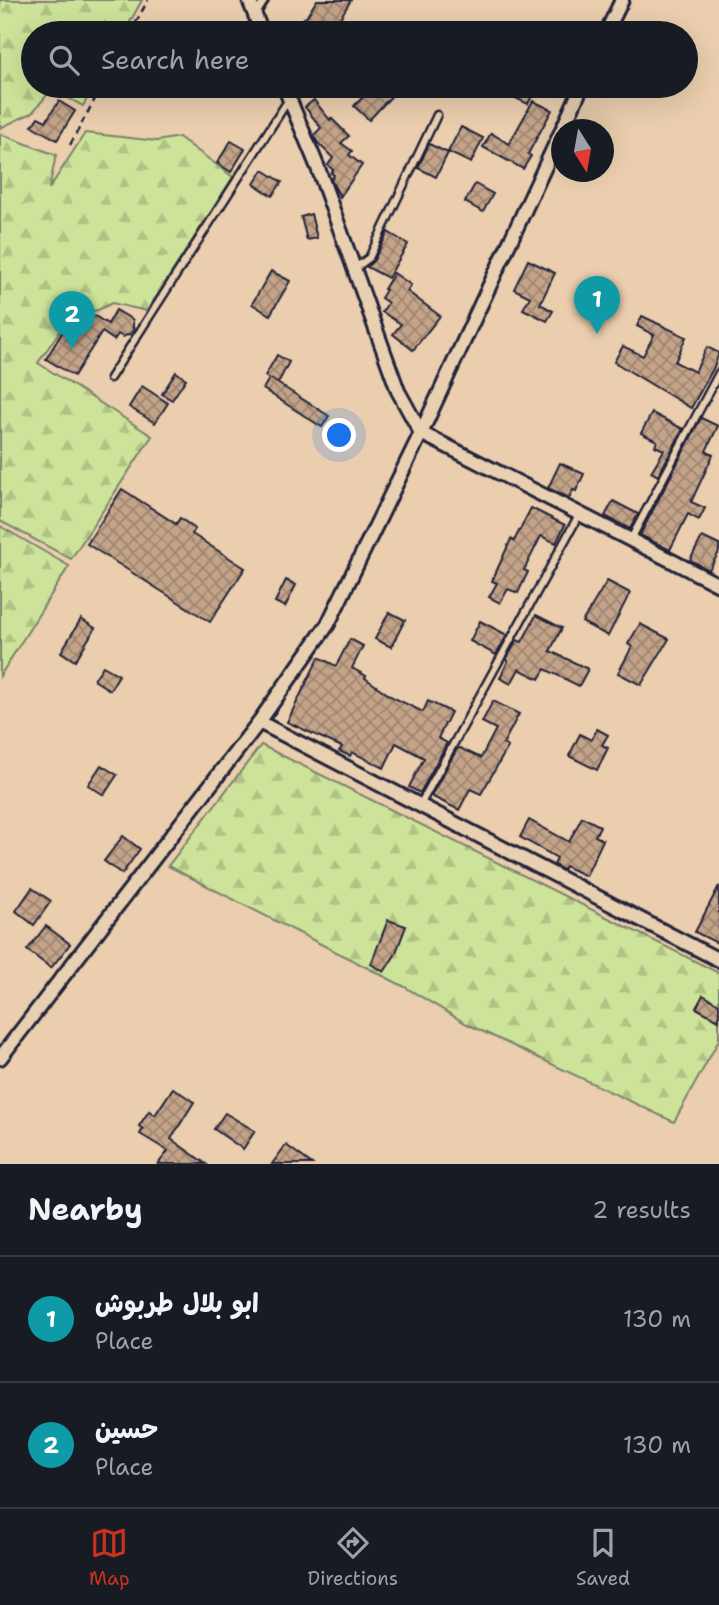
<!DOCTYPE html>
<html lang="en">
<head>
<meta charset="utf-8">
<style>
	:root { --surface:#171b24; --page:#20242c; --text:#f1f3f6; --muted:#9ea1a6; --line:#363941; --accent:#c8321e }
	body { margin:0; font-family:"Shantell Sans","Playpen Sans Arabic",sans-serif; background:var(--page); color:var(--text) }
	.compass { position:absolute; left:551px; top:119px; width:63px; height:63px; border-radius:50%; background:var(--surface); box-shadow:0 7px 28px #0002; rotate:169deg }
	.you { position:absolute; left:340px; top:436px; width:24px; height:24px; margin:-18px; border:5px solid #fff; border-radius:50%; background:#1a73e8; box-shadow:0 0 0 10px #1a73e833 }
	.badge { display:grid; place-items:center; width:46px; height:46px; border-radius:50%; background:var(--accent); color:#fff; font-size:23px; font-weight:700 }
	.pin { position:absolute; translate:-50% -58px; filter:drop-shadow(0 2px 4px #0008) }
	.pin::after { content:''; position:absolute; top:37px; width:24px; height:21px; background:inherit; clip-path:polygon(0 0,100% 0,50% 100%) }
	.list { margin:0; padding:0; list-style:none }
	h2 { display:flex; justify-content:space-between; align-items:center; height:91px; margin:0; padding:0 28px; font-size:30px }
	h2 small { font-size:23px; font-weight:400; color:var(--muted) }
	.list li { display:grid; grid-template-columns:46px 1fr auto; gap:21px; align-items:center; box-sizing:border-box; height:126px; padding:0 28px; border-top:2px solid var(--line) }
	.list b { display:block; font-size:26px; white-space:nowrap }
	.list p { margin:0; font-size:23px; white-space:nowrap; color:var(--muted) }
	.list em { font-size:23px; font-style:normal; color:var(--muted) }
	.icon { flex:none; width:38px; height:38px; fill:none; stroke:currentColor; stroke-width:2; stroke-linecap:round; stroke-linejoin:round }
	.map { position:relative; flex:none; width:719px; height:1164px; overflow:hidden }
	.search { position:absolute; background:var(--surface); box-shadow:0 7px 28px #0002; left:21px; right:21px; top:21px; height:77px; display:flex; align-items:center; gap:18px; box-sizing:border-box; padding:0 24px; border-radius:38px; color:var(--muted); font-size:26px }
	.sheet { height:343px; background:var(--surface) }
	nav { display:flex; justify-content:space-around; align-items:center; box-sizing:border-box; height:98px; border-top:2px solid var(--line); background:var(--surface); font-size:19px; color:var(--muted) }
	nav a { display:grid; justify-items:center; gap:4px }
	nav .on { color:var(--accent) }
	.map>svg:first-child { display:block }
	.forest { fill:url(#forest-firs); stroke:#78826a; stroke-width:2 }
	.building { fill:url(#building-cross-hatch); stroke:#22223b; stroke-width:2 }
	.lines { fill:none; stroke-linecap:round; stroke-linejoin:round }
	.service-casing { stroke:#22223b; stroke-width:11 }
	.minor-casing { stroke:#22223b; stroke-width:18 }
	.path { stroke:#22223b; stroke-width:2.5; stroke-dasharray:7 5; stroke-linecap:butt }
	.service { stroke:#e9d0b1; stroke-width:6 }
	.minor { stroke:#e9d0b1; stroke-width:12 }
</style>
</head>
<body>
<div class="map">
<svg width="719" height="1164" viewBox="0 0 719 1164">
	<defs>
		<pattern id="forest-firs" width="22" height="20" patternUnits="userSpaceOnUse" patternTransform="scale(1.75)"><rect width="22" height="20" fill="#cde399"/><path d="M5 1l3.5 6h-7zM16 11l3.5 6h-7z" fill="#b0c285"/></pattern>
		<pattern id="building-cross-hatch" width="8" height="8" patternUnits="userSpaceOnUse" patternTransform="scale(1.75)"><rect width="8" height="8" fill="#c4a489"/><path d="M0 0l8 8M0 8l8-8" fill="none" stroke="#9f8571"/></pattern>
	</defs>
	<rect width="100%" height="100%" fill="#eacead"/>
	<filter id="ink" filterUnits="userSpaceOnUse"><feTurbulence type="fractalNoise" baseFrequency=".0143" numOctaves="2"/><feDisplacementMap in="SourceGraphic" scale="14" xChannelSelector="R" yChannelSelector="G"/><feConvolveMatrix kernelMatrix="1 2 1 2 8 2 1 2 1" color-interpolation-filters="sRGB"/></filter>
	<g filter="url(#ink)">
		<g class="forest">
			<polygon points="0,0 142,0 124,33 33,33 33,86 94,86 83,106 52,89 32,113 0,128"/>
			<polygon points="85,133 157,141 179,137 233,177 147,311 112,303 98,310 70,316 38,363 152,436 71,559 0,521 0,134 56,155 49,189"/>
			<polygon points="0,526 69,566 0,676"/>
			<polygon points="261,745 719,973 719,1040 674,1122 467,1024 403,986 168,866"/>
		</g>
		<g class="building">
			<polygon points="317,0 351,0 331,33 292,33 304,18 305,19"/>
			<polygon points="374,86 401,86 369,120 354,106"/>
			<polygon points="490,86 537,86 528,104"/>
			<polygon points="314,100 330,120 331,118 349,136 341,143 352,151 349,155 362,165 340,197 331,180 334,175 331,173 333,170 328,165 333,158 317,142 314,135 321,128 305,107"/>
			<polygon points="59,101 75,111 57,140 32,126 38,117 46,121"/>
			<polygon points="533,101 552,110 528,154 531,156 523,169 483,147 491,133 509,144"/>
			<polygon points="461,127 483,138 471,163 448,152"/>
			<polygon points="231,141 245,149 231,172 217,163"/>
			<polygon points="429,144 448,153 436,177 418,168"/>
			<polygon points="263,170 282,182 272,196 254,184"/>
			<polygon points="475,184 493,194 483,212 465,202"/>
			<polygon points="311,214 317,238 307,240 301,217"/>
			<polygon points="388,232 408,244 388,278 367,267 374,260"/>
			<polygon points="528,260 555,273 540,304 553,311 547,321 523,309 530,297 514,289"/>
			<polygon points="271,271 290,281 270,315 252,304"/>
			<polygon points="394,273 411,285 407,291 440,316 413,350 393,334 401,324 382,312 388,303 381,298 386,290 384,289"/>
			<polygon points="85,310 108,324 116,310 133,320 133,330 130,334 123,337 118,334 114,340 102,332 74,376 46,359 69,321 81,328 85,321 80,318"/>
			<polygon points="642,316 686,337 675,362 695,372 707,347 719,353 714,367 691,408 614,362 623,346 643,356 654,335 637,326"/>
			<polygon points="277,355 289,362 278,383 271,379 329,416 322,427 263,389 269,379 265,376"/>
			<polygon points="176,372 186,379 172,400 162,394"/>
			<polygon points="142,386 168,403 155,423 129,407"/>
			<polygon points="652,413 683,429 658,476 651,472 664,450 655,446 657,441 641,433"/>
			<polygon points="701,418 718,426 706,451 713,455 691,502 705,508 699,520 688,514 670,550 640,535"/>
			<polygon points="560,463 584,474 576,491 573,490 569,498 548,488"/>
			<polygon points="122,489 176,524 180,518 195,529 192,534 245,568 210,622 87,544"/>
			<polygon points="613,501 638,514 630,529 605,516"/>
			<polygon points="531,508 565,525 556,543 541,536 524,570 528,572 518,593 508,589 500,603 489,597 497,583 492,581 511,539 514,541"/>
			<polygon points="702,537 719,545 719,552 709,570 690,560"/>
			<polygon points="286,580 296,585 285,607 275,602"/>
			<polygon points="607,581 630,593 608,636 582,622"/>
			<polygon points="389,612 405,620 391,647 375,639"/>
			<polygon points="536,615 562,628 550,651 588,669 579,686 545,669 539,679 519,669 511,684 500,678 508,661 506,660 517,640 522,642"/>
			<polygon points="81,619 95,628 75,661 61,652"/>
			<polygon points="480,621 507,635 496,655 470,641"/>
			<polygon points="640,624 669,639 641,685 618,673 632,647 628,644"/>
			<polygon points="350,639 363,646 352,668 366,676 365,678 392,697 423,712 428,701 451,712 438,738 447,743 420,793 409,787 424,758 396,743 384,768 352,752 350,756 339,751 342,747 287,722 319,657 336,666"/>
			<polygon points="103,666 119,675 110,690 94,680"/>
			<polygon points="493,701 519,714 503,744 508,747 481,794 470,789 459,810 431,796 457,749 460,748 481,758 496,729 482,722"/>
			<polygon points="597,729 608,735 602,745 608,748 597,770 569,756 580,734 591,740"/>
			<polygon points="101,765 117,775 104,795 88,785"/>
			<polygon points="582,817 600,826 595,836 603,840 586,876 565,866 563,870 554,865 557,858 520,837 529,820 569,842"/>
			<polygon points="123,836 140,849 122,874 104,861"/>
			<polygon points="719,886 719,944 695,932"/>
			<polygon points="32,888 51,901 34,925 16,911"/>
			<polygon points="388,920 406,926 395,955 384,972 371,964"/>
			<polygon points="46,926 70,944 51,968 27,950"/>
			<polygon points="703,995 719,1004 719,1020 696,1008"/>
			<polygon points="173,1088 194,1102 171,1139 206,1164 158,1164 168,1151 140,1134 143,1129 139,1126 149,1111 155,1115"/>
			<polygon points="225,1113 255,1131 243,1149 214,1129"/>
			<polygon points="286,1145 312,1164 272,1164"/>
		</g>
		<g class="lines">
			<defs>
				<g id="service">
					<polyline points="256,14 265,0"/>
					<polyline points="354,269 369,258 437,115"/>
					<polyline points="110,378 289,99"/>
					<polyline points="631,539 719,373"/>
					<polyline points="420,805 580,513"/>
				</g>
				<g id="minor">
					<polyline points="249,0 262,33"/>
					<polyline points="606,33 622,0"/>
					<polyline points="284,86 318,168 398,391 421,433 719,585"/>
					<polyline points="562,130 582,86"/>
					<polyline points="259,722 719,960"/>
					<polyline points="0,1058 259,722 328,624 421,433 562,130"/>
				</g>
			</defs>
			<use href="#service" class="service-casing"/>
			<use href="#minor" class="minor-casing"/>
			<g class="path">
				<polyline points="130,33 148,0"/>
				<polyline points="70,145 102,86"/>
			</g>
			<use href="#service" class="service"/>
			<use href="#minor" class="minor"/>
		</g>
	</g>
</svg>
<svg class="compass" viewBox="-18 -18 36 36"><path d="M0-13l5 13h-10z" fill="#e53935"/><path d="M0 13l5-13h-10z" fill="#9ea1a6"/></svg>
<div class="you"></div>
<div class="pin badge" style="left:597px;top:334px;background:#0f9aa8">1</div>
<div class="pin badge" style="left:72px;top:349px;background:#0f9aa8">2</div>
<div class="search"><svg class="icon" aria-label="search" viewBox="0 0 24 24"><circle cx="10" cy="10" r="6"/><path d="M15 15l6 6"/></svg>Search here</div>
</div>
<section class="sheet">
<h2>Nearby<small>2 results</small></h2>
<ul class="list">
<li><span class="badge" style="background:#0f9aa8">1</span><div><b>ابو بلال طربوش</b><p>Place</p></div><em>130 m</em></li>
<li><span class="badge" style="background:#0f9aa8">2</span><div><b>حسين</b><p>Place</p></div><em>130 m</em></li>
</ul>
</section>
<nav>
<a class="on"><svg class="icon" aria-label="map" viewBox="0 0 24 24"><path d="M3 6l6-2 6 2 6-2v14l-6 2-6-2-6 2zM9 4v14M15 6v14"/></svg>Map</a>
<a><svg class="icon" aria-label="directions" viewBox="0 0 24 24"><path d="M12 3l9 9-9 9-9-9zM9 14v-3h6M13 9l2 2-2 2"/></svg>Directions</a>
<a><svg class="icon" aria-label="saved" viewBox="0 0 24 24"><path d="M7 4h10v16l-5-4-5 4z"/></svg>Saved</a>
</nav>
</body>
</html>
